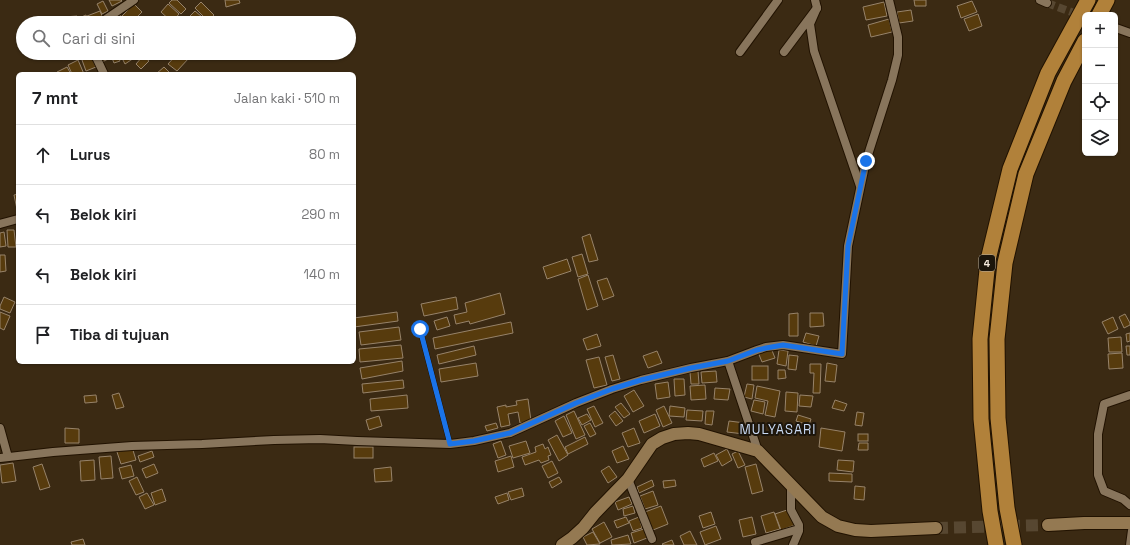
<!DOCTYPE html>
<html lang="id">
<head>
<meta charset="utf-8">
<style>
	:root { --surface:#fff; --page:#f2f2f2; --text:#202124; --muted:#757577; --line:#e0e0e0 }
	body { margin:0; font-family:"Space Grotesk",sans-serif; background:var(--page); color:var(--text) }
	.controls { position:absolute; right:12px; top:12px; display:grid; overflow:hidden; border-radius:6px; box-shadow:0 1px 3px #0004 }
	.controls button { width:36px; height:36px; display:grid; place-items:center; padding:0; border:0; border-bottom:1px solid var(--line); background:var(--surface); color:var(--text); font:20px sans-serif }
	.stop { position:absolute; width:12px; height:12px; margin:-9px; border:3px solid #1a73e8; border-radius:50%; background:#fff }
	.stop.end { background:#1a73e8; border-color:#fff; box-shadow:0 1px 4px #0008 }
	.list { margin:0; padding:0; list-style:none }
	h2 { display:flex; justify-content:space-between; align-items:center; height:52px; margin:0; padding:0 16px; font-size:17px }
	h2 small { font-size:13px; font-weight:400; color:var(--muted) }
	.list li { display:grid; grid-template-columns:26px 1fr auto; gap:12px; align-items:center; box-sizing:border-box; height:60px; padding:0 16px; border-top:1px solid var(--line) }
	.list b { display:block; font-size:15px; white-space:nowrap }
	.list em { font-size:13px; font-style:normal; color:var(--muted) }
	.icon { flex:none; width:22px; height:22px; fill:none; stroke:currentColor; stroke-width:2; stroke-linecap:round; stroke-linejoin:round }
	.map { position:relative; flex:none; width:1130px; height:545px; overflow:hidden }
	.search { position:absolute; background:var(--surface); box-shadow:0 1px 3px #0004; left:16px; top:16px; width:340px; height:44px; display:flex; align-items:center; gap:10px; box-sizing:border-box; padding:0 14px; border-radius:22px; color:var(--muted); font-size:15px }
	.panel { position:absolute; background:var(--surface); box-shadow:0 1px 3px #0004; left:16px; top:72px; width:340px; height:292px; border-radius:6px }
	.map>svg:first-child { display:block }
	.building { fill:#573b0d; stroke:#97836a }
	.lines { fill:none; stroke-linecap:round; stroke-linejoin:round }
	.street-tunnel { stroke:#574731; stroke-width:8; stroke-dasharray:8 4; stroke-linecap:butt }
	.secondary-tunnel { stroke:#574731; stroke-width:12; stroke-dasharray:12 6; stroke-linecap:butt }
	.lane-casing { stroke:#211200; stroke-width:6 }
	.street-casing { stroke:#211200; stroke-width:10 }
	.secondary-casing { stroke:#211200; stroke-width:14 }
	.highway-casing { stroke:#211200; stroke-width:17 }
	.lane { stroke:#88755c; stroke-width:4 }
	.street { stroke:#88755c; stroke-width:8 }
	.secondary { stroke:#947952; stroke-width:12 }
	.highway { stroke:#b1813a; stroke-width:15 }
	.route { stroke:#1a73e8; stroke-width:5 }
	.labels { text-anchor:middle; stroke-width:4; stroke-linejoin:round; paint-order:stroke }
	.shield { fill:#1c150b; stroke:#b5ac9f; stroke-width:1 }
	.shield-label { font-size:10px; font-weight:bold; fill:#f7ecde }
	.quarter-label { font-size:13px; letter-spacing:1px; fill:#c9daf4; stroke:#1c150b }
</style>
</head>
<body>
<div class="map">
<svg width="1130" height="545" viewBox="0 0 1130 545">
	<rect width="100%" height="100%" fill="#3b2a13"/>
	<g class="building">
		<polygon points="109,0 121,0 122,1 112,6"/>
		<polygon points="172,0 177,0 186,9 181,14 169,3"/>
		<polygon points="225,0 239,0 240,3 226,7"/>
		<polygon points="914,0 926,0 926,6 915,6"/>
		<polygon points="103,1 108,11 102,14 97,4"/>
		<polygon points="972,1 977,12 961,18 957,6"/>
		<polygon points="201,2 214,15 208,21 195,8"/>
		<polygon points="884,2 887,16 866,20 863,7"/>
		<polygon points="134,4 142,12 131,23 127,23 121,17"/>
		<polygon points="168,4 179,14 172,22 161,12"/>
		<polygon points="911,10 913,21 899,23 897,12"/>
		<polygon points="100,11 103,18 90,23 87,16"/>
		<polygon points="195,11 202,17 196,23 191,23 187,19"/>
		<polygon points="978,14 982,26 969,31 964,19"/>
		<polygon points="86,15 89,23 81,23 79,18"/>
		<polygon points="120,15 124,23 111,23 110,21"/>
		<polygon points="77,16 77,20 64,21 64,17"/>
		<polygon points="889,19 892,32 871,37 868,25"/>
		<polygon points="54,53 67,53 67,54 57,59"/>
		<polygon points="74,53 86,53 87,54 77,59"/>
		<polygon points="98,53 108,53 110,58 102,62"/>
		<polygon points="110,53 116,53 120,61 114,63"/>
		<polygon points="129,53 134,58 125,64 122,58"/>
		<polygon points="178,53 184,53 189,58 177,71 168,64"/>
		<polygon points="91,56 96,67 86,71 82,60"/>
		<polygon points="143,56 149,61 141,69 136,64"/>
		<polygon points="78,60 84,74 72,74 68,65"/>
		<polygon points="67,67 71,74 58,74 57,72"/>
		<polygon points="164,67 171,74 156,74"/>
		<polygon points="18,194 18,214 14,195"/>
		<polygon points="7,230 14,230 16,247 8,247"/>
		<polygon points="4,232 6,246 0,247 0,233"/>
		<polygon points="590,234 598,260 589,262 582,237"/>
		<polygon points="582,254 588,274 578,277 572,257"/>
		<polygon points="0,255 5,255 6,271 0,272"/>
		<polygon points="567,259 571,271 547,279 543,267"/>
		<polygon points="588,275 598,306 587,310 578,279"/>
		<polygon points="607,278 614,296 603,300 597,281"/>
		<polygon points="500,293 505,314 470,324 469,321 456,324 454,315 467,312 465,303"/>
		<polygon points="4,297 15,302 10,313 0,309 0,306"/>
		<polygon points="456,297 458,309 424,316 421,304"/>
		<polygon points="0,312 10,316 4,330 0,328"/>
		<polygon points="397,312 398,321 354,327 354,318"/>
		<polygon points="798,313 798,336 789,336 789,314"/>
		<polygon points="810,313 823,313 824,326 810,327"/>
		<polygon points="1125,314 1130,323 1130,325 1124,328 1119,317"/>
		<polygon points="447,317 450,326 437,330 434,321"/>
		<polygon points="1113,317 1118,329 1108,334 1102,322"/>
		<polygon points="511,322 513,333 435,349 433,338"/>
		<polygon points="399,327 401,340 361,345 359,332"/>
		<polygon points="806,333 819,336 816,346 803,342"/>
		<polygon points="1130,333 1130,341 1127,342 1126,334"/>
		<polygon points="597,334 601,346 587,350 583,339"/>
		<polygon points="1121,337 1122,352 1109,352 1108,338"/>
		<polygon points="401,345 403,358 360,362 359,349"/>
		<polygon points="474,346 476,355 439,364 437,355"/>
		<polygon points="1126,346 1130,346 1130,355 1127,355"/>
		<polygon points="771,348 775,358 762,362 758,352"/>
		<polygon points="779,350 788,351 786,366 777,364"/>
		<polygon points="657,351 662,363 648,368 643,356"/>
		<polygon points="1122,353 1123,368 1109,369 1108,354"/>
		<polygon points="613,355 620,379 612,381 605,357"/>
		<polygon points="789,355 798,356 796,370 788,369"/>
		<polygon points="599,357 607,385 594,388 586,360"/>
		<polygon points="402,361 403,371 362,379 360,368"/>
		<polygon points="476,363 478,376 441,382 439,369"/>
		<polygon points="827,363 837,365 835,382 825,381"/>
		<polygon points="810,364 821,364 820,393 813,393 814,373 810,373"/>
		<rect x="752" y="366" width="16" height="14"/>
		<polygon points="778,370 785,370 786,378 778,379"/>
		<polygon points="698,371 699,384 691,384 690,372"/>
		<polygon points="716,371 717,382 702,383 701,372"/>
		<polygon points="674,379 684,379 685,395 675,396"/>
		<polygon points="403,380 404,388 363,393 362,384"/>
		<polygon points="668,382 670,397 657,399 655,384"/>
		<polygon points="747,384 754,385 752,399 744,397"/>
		<polygon points="705,385 706,399 691,400 690,386"/>
		<polygon points="757,386 780,391 775,417 765,415 768,401 755,398"/>
		<polygon points="715,388 730,389 728,400 714,399"/>
		<polygon points="634,390 644,406 633,412 624,396"/>
		<polygon points="786,392 798,393 797,412 785,411"/>
		<polygon points="119,393 124,407 116,409 112,395"/>
		<polygon points="96,395 97,402 85,403 84,396"/>
		<polygon points="407,395 408,408 371,411 370,399"/>
		<polygon points="800,395 813,396 811,407 799,406"/>
		<polygon points="528,399 531,421 520,423 518,412 508,414 510,425 501,427 497,407 506,405 506,407 517,405 516,401"/>
		<polygon points="754,400 765,402 763,414 751,411"/>
		<polygon points="835,400 847,404 844,411 832,408"/>
		<polygon points="621,403 630,414 624,418 615,407"/>
		<polygon points="594,406 603,423 595,427 587,409"/>
		<polygon points="664,406 672,423 663,427 656,410"/>
		<polygon points="670,406 685,408 684,417 669,416"/>
		<polygon points="687,410 703,411 702,421 686,420"/>
		<polygon points="574,411 585,435 576,439 566,415"/>
		<polygon points="615,411 623,421 616,426 609,416"/>
		<polygon points="706,411 714,411 712,425 705,424"/>
		<polygon points="857,412 864,413 862,426 855,425"/>
		<polygon points="587,414 591,420 582,425 578,418"/>
		<polygon points="655,414 660,426 644,433 639,421"/>
		<polygon points="798,415 811,419 809,425 796,421"/>
		<polygon points="379,416 382,426 369,430 366,420"/>
		<polygon points="564,416 572,433 563,437 555,421"/>
		<polygon points="729,421 745,423 744,434 727,432"/>
		<polygon points="496,423 498,428 487,431 485,426"/>
		<polygon points="590,423 596,434 590,437 584,426"/>
		<polygon points="65,428 79,429 79,443 65,443"/>
		<polygon points="634,428 640,443 628,447 622,433"/>
		<polygon points="821,428 845,432 842,451 819,447"/>
		<rect x="858" y="434" width="10" height="7"/>
		<polygon points="557,435 568,455 559,461 548,440"/>
		<polygon points="585,437 588,444 568,454 565,447"/>
		<polygon points="501,441 506,455 498,458 493,444"/>
		<polygon points="526,441 530,453 513,458 509,446"/>
		<polygon points="859,443 868,443 868,450 858,450"/>
		<polygon points="543,444 545,449 548,447 551,455 548,456 549,460 541,463 539,460 525,465 522,457 536,452 535,447"/>
		<polygon points="623,446 629,459 617,463 612,451"/>
		<polygon points="132,447 136,460 121,464 117,452"/>
		<rect x="354" y="447" width="19" height="11"/>
		<polygon points="727,449 732,460 722,466 716,455"/>
		<polygon points="152,451 154,457 140,462 138,456"/>
		<polygon points="738,451 745,465 738,468 732,454"/>
		<polygon points="714,453 718,461 704,467 701,459"/>
		<polygon points="111,456 113,478 101,479 99,457"/>
		<polygon points="511,456 514,467 498,472 495,461"/>
		<polygon points="94,460 95,480 81,481 80,461"/>
		<polygon points="838,460 854,461 853,472 837,470"/>
		<polygon points="552,461 558,473 548,478 542,466"/>
		<polygon points="13,463 16,481 2,483 0,465"/>
		<polygon points="42,464 50,487 40,490 33,467"/>
		<polygon points="154,464 158,473 146,478 142,469"/>
		<polygon points="756,464 763,491 752,494 745,467"/>
		<polygon points="131,465 134,476 122,479 119,468"/>
		<polygon points="609,466 617,477 608,483 601,471"/>
		<polygon points="391,467 392,481 375,482 374,469"/>
		<polygon points="829,473 852,474 852,482 829,481"/>
		<polygon points="137,477 144,492 136,495 129,481"/>
		<polygon points="559,477 562,482 552,488 549,482"/>
		<polygon points="652,480 654,486 639,493 637,487"/>
		<polygon points="675,480 676,486 664,488 663,481"/>
		<polygon points="855,486 865,487 864,500 854,499"/>
		<polygon points="522,488 524,496 511,500 508,492"/>
		<polygon points="162,489 166,501 155,505 151,493"/>
		<polygon points="653,491 658,505 645,509 640,496"/>
		<polygon points="147,493 154,505 145,509 139,497"/>
		<polygon points="507,493 509,500 498,504 495,497"/>
		<polygon points="629,497 632,504 618,510 615,502"/>
		<polygon points="633,506 635,513 624,516 623,509"/>
		<polygon points="661,506 668,524 653,530 645,512"/>
		<polygon points="790,509 795,525 781,530 775,514"/>
		<polygon points="711,512 715,524 703,528 699,516"/>
		<polygon points="774,512 780,529 766,533 761,516"/>
		<polygon points="626,517 629,523 617,528 614,521"/>
		<polygon points="639,517 642,528 633,531 629,521"/>
		<polygon points="752,517 756,534 743,537 739,520"/>
		<polygon points="604,522 612,537 600,543 592,529"/>
		<polygon points="716,526 721,539 705,545 700,532"/>
		<polygon points="644,529 647,538 634,543 631,533"/>
		<polygon points="690,531 697,545 684,545 680,536"/>
		<polygon points="593,532 600,544 587,545 583,537"/>
		<polygon points="628,535 631,544 612,545 611,540"/>
		<polygon points="83,539 85,545 72,545 71,542"/>
		<polygon points="672,540 674,545 663,545 662,544"/>
	</g>
	<g class="lines">
		<polyline class="street-tunnel" points="1047,3 1082,16"/>
		<polyline class="secondary-tunnel" points="936,528 1048,525"/>
		<defs>
			<g id="lane">
				<polyline points="420,329 450,444"/>
				<polyline points="1128,545 1130,530"/>
			</g>
			<g id="street">
				<polyline points="815,0 817,8"/>
				<polyline points="1040,0 1047,3"/>
				<polyline points="100,23 134,0"/>
				<polyline points="1116,28 1130,33"/>
				<polyline points="740,52 778,0"/>
				<polyline points="784,52 817,8 810,24 814,51 860,186"/>
				<polyline points="93,53 97,59 104,74"/>
				<polyline points="0,224 18,219"/>
				<polyline points="728,361 758,451"/>
				<polyline points="1130,395 1104,404 1098,434 1098,475 1104,491 1123,499 1130,505"/>
				<polyline points="0,428 8,457"/>
				<polyline points="0,458 53,452 132,446 202,444 274,440 320,439 357,441 450,444 474,441 510,433 576,403 612,389 641,380 691,368 728,361 757,350 766,347 783,345 842,354 848,246 866,161 892,80 898,55 898,37 889,0"/>
				<polyline points="628,479 652,539"/>
				<polyline points="791,486 791,510 799,525 799,531 793,545"/>
				<polyline points="755,542 799,529"/>
			</g>
			<g id="secondary">
				<polyline points="1048,525 1084,523 1130,523"/>
				<polyline points="562,545 572,538 583,528 595,513 628,479 652,444 662,438 674,434 688,433 699,434 758,451 822,517 838,526 855,530 871,531 936,528"/>
			</g>
			<g id="highway">
				<polyline points="1099,15 1107,0"/>
				<polyline points="996,545 990,511 981,419 980,339 988,260 1010,169 1048,73 1088,0"/>
				<polyline points="1014,545 1007,508 998,418 997,339 1005,263 1026,174 1064,81 1085,41"/>
			</g>
		</defs>
		<use href="#lane" class="lane-casing"/>
		<use href="#street" class="street-casing"/>
		<use href="#secondary" class="secondary-casing"/>
		<use href="#highway" class="highway-casing"/>
		<use href="#lane" class="lane"/>
		<use href="#street" class="street"/>
		<use href="#secondary" class="secondary"/>
		<use href="#highway" class="highway"/>
	</g>
	<g class="lines">
		<polyline class="route" points="420,329 450,444 474,441 510,433 576,403 612,389 641,380 691,368 728,361 757,350 766,348 783,345 842,354 848,246 866,161"/>
	</g>
	<g class="labels">
		<rect class="shield" x="979" y="255" width="16" height="16" rx="3"/>
		<g class="shield-label">
			<text x="987" y="267">4</text>
		</g>
		<g class="quarter-label">
			<text x="778" y="434">MULYASARI</text>
		</g>
	</g>
</svg>
<div class="controls">
<button>+</button>
<button>−</button>
<button><svg class="icon" aria-label="locate" viewBox="0 0 24 24"><circle cx="12" cy="12" r="6"/><path d="M12 2v4M12 18v4M2 12h4M18 12h4"/></svg></button>
<button><svg class="icon" aria-label="layers" viewBox="0 0 24 24"><path d="M12 4l9 5-9 5-9-5zM3 14l9 5 9-5"/></svg></button>
</div>
<div class="stop" style="left:420px;top:329px"></div>
<div class="stop end" style="left:866px;top:161px"></div>
<div class="search"><svg class="icon" aria-label="search" viewBox="0 0 24 24"><circle cx="10" cy="10" r="6"/><path d="M15 15l6 6"/></svg>Cari di sini</div>
<section class="panel">
<h2>7 mnt<small>Jalan kaki · 510 m</small></h2>
<ul class="list">
<li><svg class="icon" aria-label="ahead" viewBox="0 0 24 24"><path d="M12 20V5M6 11l6-6 6 6"/></svg><div><b>Lurus</b></div><em>80 m</em></li>
<li><svg class="icon" aria-label="left" viewBox="0 0 24 24"><path d="M17 20v-9H6M10 6l-5 5 5 5"/></svg><div><b>Belok kiri</b></div><em>290 m</em></li>
<li><svg class="icon" aria-label="left" viewBox="0 0 24 24"><path d="M17 20v-9H6M10 6l-5 5 5 5"/></svg><div><b>Belok kiri</b></div><em>140 m</em></li>
<li><svg class="icon" aria-label="arrive" viewBox="0 0 24 24"><path d="M6 21V4h12l-3 4 3 4H6"/></svg><div><b>Tiba di tujuan</b></div></li>
</ul>
</section>
</div>
</body>
</html>
